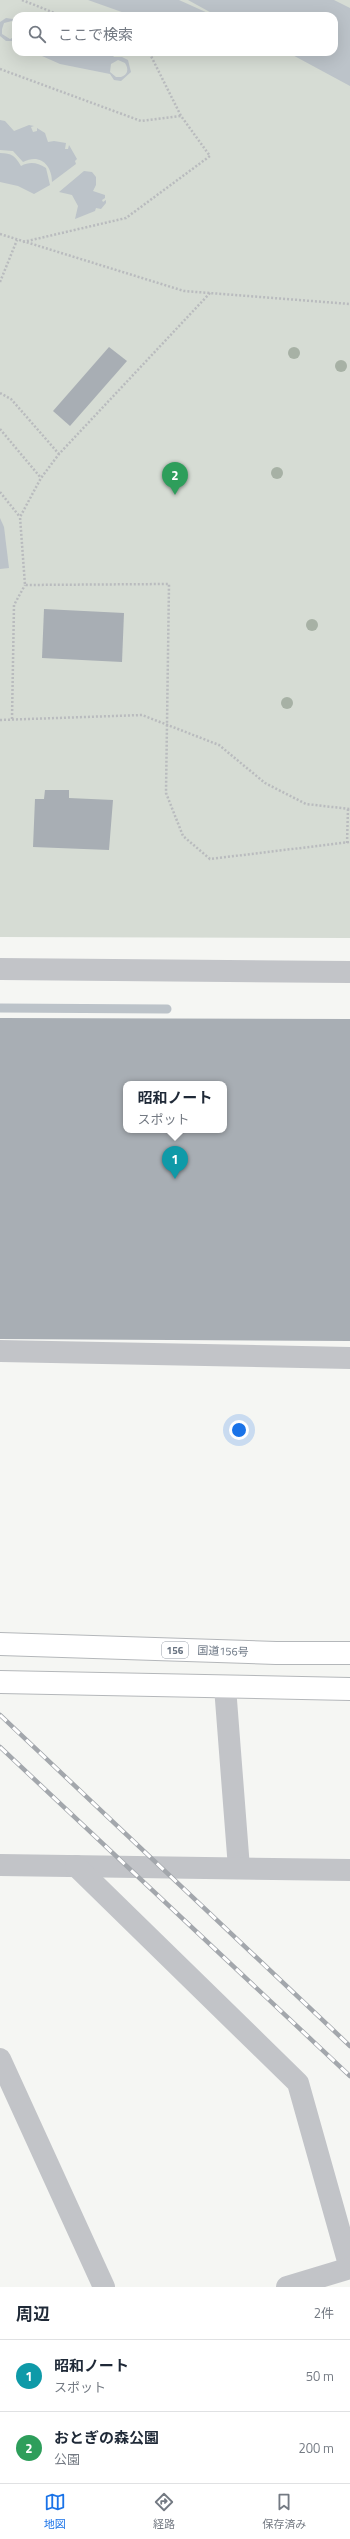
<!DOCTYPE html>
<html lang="ja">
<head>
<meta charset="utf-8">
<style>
	:root { --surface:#fff; --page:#f2f2f3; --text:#1f2937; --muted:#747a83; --line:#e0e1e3; --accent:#1a73e8 }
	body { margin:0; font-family:"Titillium Web","Noto Sans JP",sans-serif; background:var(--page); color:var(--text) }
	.you { position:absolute; left:239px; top:1430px; width:14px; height:14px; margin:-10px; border:3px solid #fff; border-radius:50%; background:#1a73e8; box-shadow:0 0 0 6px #1a73e833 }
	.badge { display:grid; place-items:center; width:26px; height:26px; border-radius:50%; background:var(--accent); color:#fff; font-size:13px; font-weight:700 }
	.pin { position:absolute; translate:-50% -33px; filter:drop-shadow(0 1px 2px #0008) }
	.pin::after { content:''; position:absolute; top:21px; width:14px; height:12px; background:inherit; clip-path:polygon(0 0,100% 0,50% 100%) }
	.popup { position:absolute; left:123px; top:1081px; width:104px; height:52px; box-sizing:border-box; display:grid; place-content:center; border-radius:8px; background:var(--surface); filter:drop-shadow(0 1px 3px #0005); font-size:13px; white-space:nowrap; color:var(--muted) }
	.popup b { font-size:15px; color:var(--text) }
	.popup::after { content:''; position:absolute; left:50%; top:100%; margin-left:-8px; border:8px solid transparent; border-top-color:var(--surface) }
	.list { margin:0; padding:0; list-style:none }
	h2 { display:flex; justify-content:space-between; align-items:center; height:52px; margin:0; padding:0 16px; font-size:17px }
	h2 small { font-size:13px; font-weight:400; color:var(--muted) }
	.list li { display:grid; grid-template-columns:26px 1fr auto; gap:12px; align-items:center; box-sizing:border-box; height:72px; padding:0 16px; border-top:1px solid var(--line) }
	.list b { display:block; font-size:15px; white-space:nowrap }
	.list p { margin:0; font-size:13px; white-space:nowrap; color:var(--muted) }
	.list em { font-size:13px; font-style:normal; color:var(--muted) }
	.icon { flex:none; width:22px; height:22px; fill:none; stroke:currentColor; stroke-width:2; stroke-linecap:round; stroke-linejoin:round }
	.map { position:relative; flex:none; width:350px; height:2287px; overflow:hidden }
	.search { position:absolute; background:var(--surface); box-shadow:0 4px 16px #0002; left:12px; right:12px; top:12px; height:44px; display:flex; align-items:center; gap:10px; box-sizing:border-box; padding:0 14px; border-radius:12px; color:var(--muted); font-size:15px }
	.sheet { height:196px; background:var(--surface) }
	nav { display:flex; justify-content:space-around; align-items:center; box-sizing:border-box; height:56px; border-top:1px solid var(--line); background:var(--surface); font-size:11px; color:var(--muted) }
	nav a { display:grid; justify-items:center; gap:2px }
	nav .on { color:var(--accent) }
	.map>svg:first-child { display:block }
	.green { fill:#d6dcd4; fill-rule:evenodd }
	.water { fill:#bcc3c9; fill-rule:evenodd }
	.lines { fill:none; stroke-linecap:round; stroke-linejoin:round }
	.stream { stroke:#bcc3c9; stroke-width:9 }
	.building { fill:#a8aeb4; fill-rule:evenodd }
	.trunk-casing { stroke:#b4b7ba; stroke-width:24 }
	.path { stroke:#b9bbbe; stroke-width:2.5; stroke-dasharray:2 2; stroke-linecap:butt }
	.minor { stroke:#c2c4c8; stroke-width:22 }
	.tertiary { stroke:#c2c4c8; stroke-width:22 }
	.trunk { stroke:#fff; stroke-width:22 }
	.rail-casing { stroke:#a3a7ac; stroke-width:4.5 }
	.rail { stroke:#fff; stroke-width:3; stroke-dasharray:9; stroke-linecap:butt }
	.tree { fill:#a7b1a5 }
	.labels { text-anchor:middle; stroke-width:4; stroke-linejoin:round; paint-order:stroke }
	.shield { fill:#fff; stroke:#959da7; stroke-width:1 }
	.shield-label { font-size:10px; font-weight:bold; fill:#687381 }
	.street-label { font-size:11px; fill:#687381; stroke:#fff }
</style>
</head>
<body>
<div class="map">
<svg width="350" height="2287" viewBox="0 0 350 2287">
	<rect width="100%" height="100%" fill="#f5f6f3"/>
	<path class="green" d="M0,0H350V938L0,937ZM16,16H334V52H16Z"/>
	<g class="water">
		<polygon points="88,0 179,0 210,14 133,16"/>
		<polygon points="188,0 334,0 350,8 350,86 287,52 334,52 334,16 217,16"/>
		<polygon points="6,18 13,19 16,24 12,21 4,23 2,29 2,34 10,39 16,36 16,41 6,41 0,36 0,22"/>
		<path d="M33,52H100L99,55L103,56L104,52H114L116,54L113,57H122L128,60L131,72L121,81L114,80L110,74L60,64ZM118,60L125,63C129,69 128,75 121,77H116L110,72L111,64Z"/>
		<path d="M0,120L5,121L14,131L29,125L34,126L31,127L33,132L37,131V128L45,133L48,142L54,141L66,143L65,149H68L69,145L77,159L75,161L76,164L52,182C52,165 40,153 23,162L13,151L0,150Z"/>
		<path d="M0,153C12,153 15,156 21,166C31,161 37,163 46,168L50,185L34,194L18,186L0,182Z"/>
		<polygon points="84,171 92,172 96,177 96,185 93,191 105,195 105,198 102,200 103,202 106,200 106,203 101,209 96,208 95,211 75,219 78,206 72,195 59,192"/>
		<polygon points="0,518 4,527 9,568 0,569"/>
	</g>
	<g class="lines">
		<polyline class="stream" points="0,1008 167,1009"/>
	</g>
	<g class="building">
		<polygon points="109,347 127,361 70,426 53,411"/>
		<polygon points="44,609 124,613 122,662 42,658"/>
		<polygon points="45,790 69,790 69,798 113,800 109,850 33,847 35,799 44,799"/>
		<path d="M0,1018L350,1019V1341L0,1339ZM126,1084H224V1130H126Z"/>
	</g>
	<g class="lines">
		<defs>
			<g id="trunk">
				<polyline points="0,1644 276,1653 350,1653"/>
				<polyline points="0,1682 350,1689"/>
			</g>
		</defs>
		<use href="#trunk" class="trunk-casing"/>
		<g class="path">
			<polyline points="22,0 62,16"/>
			<polyline points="0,69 141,121 181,116"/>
			<polyline points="0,234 184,291 350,304"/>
			<polyline points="23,242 126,218 210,156 181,116 149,52"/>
			<polyline points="0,282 17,240"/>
			<polyline points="210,293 59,454 41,478 20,517 25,585 169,584 166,793 183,836 210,859 350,842"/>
			<polyline points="0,393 11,399 59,454"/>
			<polyline points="0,429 41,478"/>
			<polyline points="0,492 20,517"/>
			<polyline points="12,719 14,605 25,585"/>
			<polyline points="0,720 142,715 219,745 265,783 306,804 350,809"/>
			<polyline points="347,843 348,809"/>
		</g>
		<g class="minor">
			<polyline points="0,1351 350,1358"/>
			<polyline points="225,1687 239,1868"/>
			<polyline points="0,1865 350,1870"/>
			<polyline points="76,1866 298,2083 350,2268"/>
			<polyline points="0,2059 104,2287"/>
			<polyline points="287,2287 350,2268"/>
		</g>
		<polyline class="tertiary" points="0,969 350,972"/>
		<use href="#trunk" class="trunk"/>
		<defs>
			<g id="rail">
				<polyline points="0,1715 350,2046"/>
				<polyline points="0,1747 350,2076"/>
			</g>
		</defs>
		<use href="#rail" class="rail-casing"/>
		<use href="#rail" class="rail"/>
	</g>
	<g class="tree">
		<circle cx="294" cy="353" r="6"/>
		<circle cx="341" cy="366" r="6"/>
		<circle cx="277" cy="473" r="6"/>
		<circle cx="312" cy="625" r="6"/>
		<circle cx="287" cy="703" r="6"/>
	</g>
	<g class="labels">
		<rect class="shield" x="162" y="1642" width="26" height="16" rx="3"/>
		<g class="shield-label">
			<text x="175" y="1654">156</text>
		</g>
		<g class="street-label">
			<text transform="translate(223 1651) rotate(2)" y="4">国道156号</text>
		</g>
	</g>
</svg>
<div class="you"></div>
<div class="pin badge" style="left:175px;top:1179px;background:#0f9aa8">1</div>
<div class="popup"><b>昭和ノート</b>スポット</div>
<div class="pin badge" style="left:175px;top:495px;background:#2e9e5b">2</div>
<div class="search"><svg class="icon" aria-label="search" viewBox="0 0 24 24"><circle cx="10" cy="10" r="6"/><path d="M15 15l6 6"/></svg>ここで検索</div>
</div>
<section class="sheet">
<h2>周辺<small>2件</small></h2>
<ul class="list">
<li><span class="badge" style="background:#0f9aa8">1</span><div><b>昭和ノート</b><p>スポット</p></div><em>50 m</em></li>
<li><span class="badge" style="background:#2e9e5b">2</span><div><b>おとぎの森公園</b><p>公園</p></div><em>200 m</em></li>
</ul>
</section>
<nav>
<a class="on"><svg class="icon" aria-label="map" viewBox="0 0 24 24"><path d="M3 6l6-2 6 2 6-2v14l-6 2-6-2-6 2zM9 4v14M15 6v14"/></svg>地図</a>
<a><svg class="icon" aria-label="directions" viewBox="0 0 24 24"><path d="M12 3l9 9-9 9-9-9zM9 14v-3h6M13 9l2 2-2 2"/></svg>経路</a>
<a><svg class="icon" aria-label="saved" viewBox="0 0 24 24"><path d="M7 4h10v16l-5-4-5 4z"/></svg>保存済み</a>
</nav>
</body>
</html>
